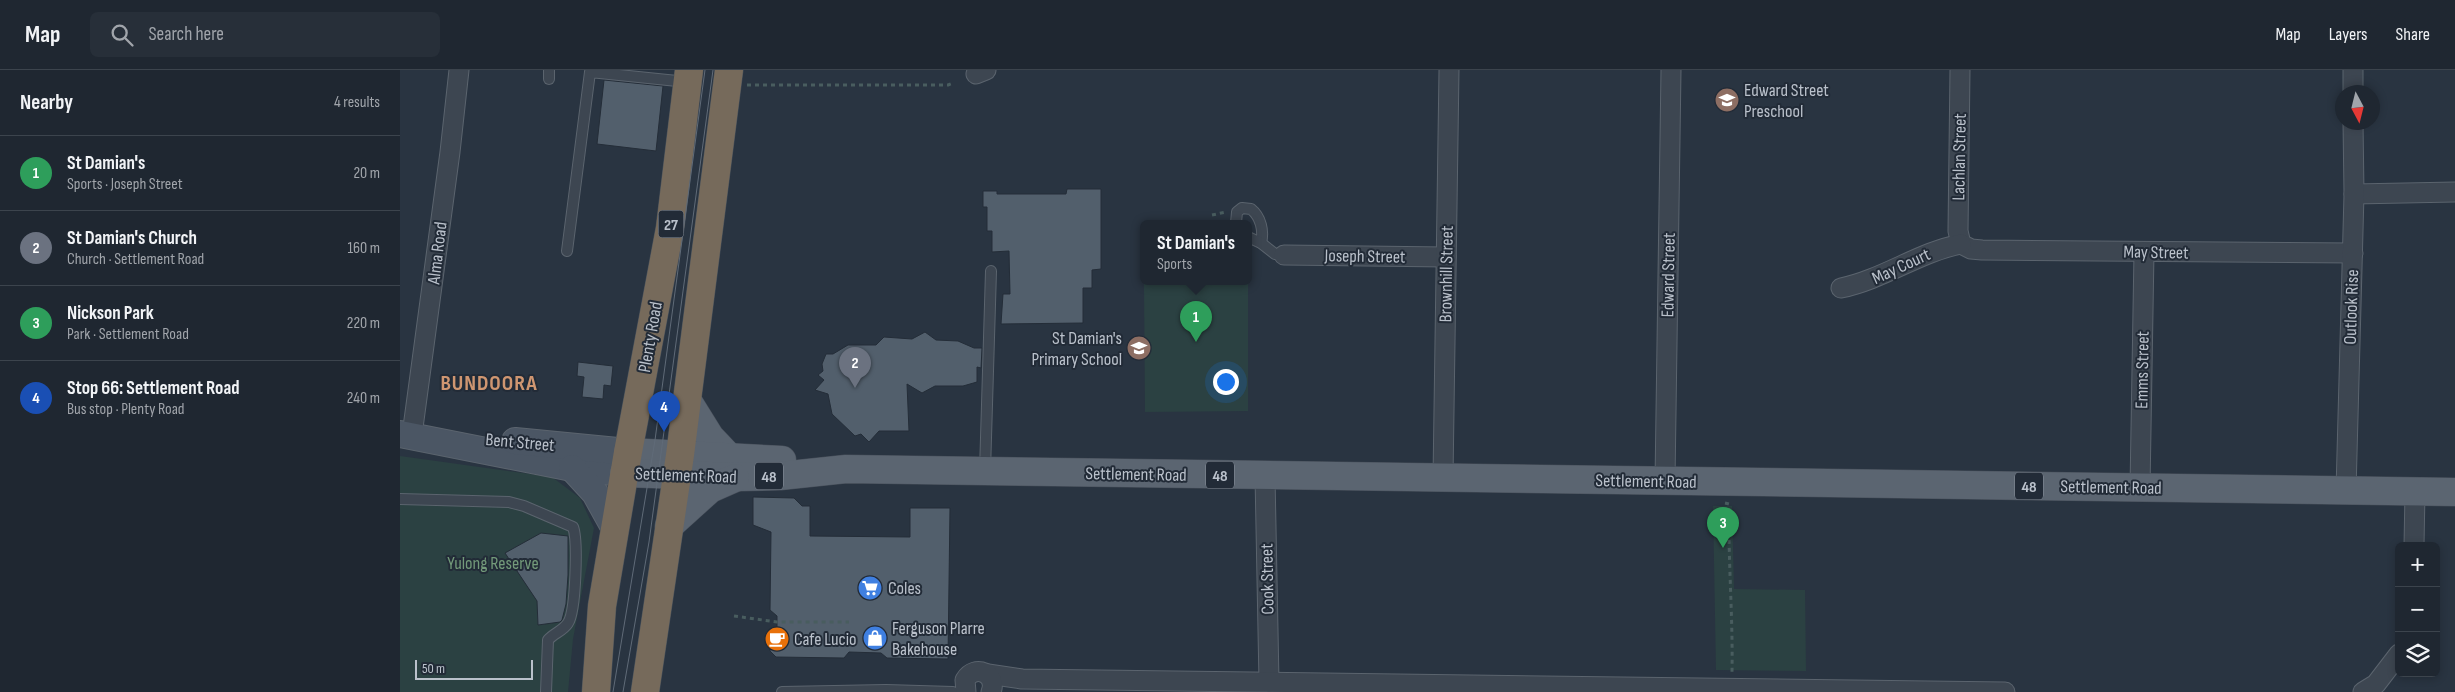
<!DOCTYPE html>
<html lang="en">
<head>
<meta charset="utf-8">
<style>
	:root { --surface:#1f2731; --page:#272f39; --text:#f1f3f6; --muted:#a1a5ab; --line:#3c444d; --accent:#b45309 }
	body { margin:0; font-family:"Sofia Sans Condensed",sans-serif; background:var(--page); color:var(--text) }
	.controls { position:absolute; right:15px; bottom:15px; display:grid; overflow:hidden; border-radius:8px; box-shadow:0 2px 8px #0003 }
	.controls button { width:45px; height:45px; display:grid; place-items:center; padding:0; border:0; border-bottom:1px solid var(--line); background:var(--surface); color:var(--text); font:25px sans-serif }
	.compass { position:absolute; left:1935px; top:15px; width:45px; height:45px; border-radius:50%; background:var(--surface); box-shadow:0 2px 8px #0003; rotate:173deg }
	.scale { position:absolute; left:15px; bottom:12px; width:118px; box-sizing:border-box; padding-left:5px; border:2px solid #bac1cb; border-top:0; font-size:14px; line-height:18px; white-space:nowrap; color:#bac1cb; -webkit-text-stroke:4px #222b37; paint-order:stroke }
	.you { position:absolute; left:825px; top:311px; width:18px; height:18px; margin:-12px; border:4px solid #fff; border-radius:50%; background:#1a73e8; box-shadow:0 0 0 8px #1a73e833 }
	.badge { display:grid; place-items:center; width:32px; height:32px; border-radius:50%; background:var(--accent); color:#fff; font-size:16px; font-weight:700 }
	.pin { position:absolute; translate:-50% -41px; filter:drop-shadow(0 1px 2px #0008) }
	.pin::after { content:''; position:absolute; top:26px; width:18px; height:15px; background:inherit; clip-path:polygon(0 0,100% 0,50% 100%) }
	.popup { position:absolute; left:740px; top:150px; width:112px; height:65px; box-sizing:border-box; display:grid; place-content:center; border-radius:8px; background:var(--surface); filter:drop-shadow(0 1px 4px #0005); font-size:16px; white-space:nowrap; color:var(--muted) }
	.popup b { font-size:19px; color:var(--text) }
	.popup::after { content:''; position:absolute; left:50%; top:100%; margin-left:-10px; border:10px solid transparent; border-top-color:var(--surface) }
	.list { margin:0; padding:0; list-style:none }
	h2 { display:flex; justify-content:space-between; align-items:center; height:65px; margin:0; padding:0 20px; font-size:21px }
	h2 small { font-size:16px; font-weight:400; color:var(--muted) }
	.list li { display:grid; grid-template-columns:32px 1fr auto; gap:15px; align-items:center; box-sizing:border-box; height:75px; padding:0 20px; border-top:1px solid var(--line) }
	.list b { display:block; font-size:19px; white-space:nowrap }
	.list p { margin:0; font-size:16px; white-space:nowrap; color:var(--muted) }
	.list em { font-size:16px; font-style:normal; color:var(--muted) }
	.icon { flex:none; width:28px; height:28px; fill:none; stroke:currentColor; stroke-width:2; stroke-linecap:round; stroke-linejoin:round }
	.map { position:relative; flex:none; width:2055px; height:622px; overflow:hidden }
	header { display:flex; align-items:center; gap:30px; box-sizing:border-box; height:70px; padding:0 25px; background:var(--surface); border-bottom:1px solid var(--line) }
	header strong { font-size:24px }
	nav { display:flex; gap:28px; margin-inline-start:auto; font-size:18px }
	.search { width:350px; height:45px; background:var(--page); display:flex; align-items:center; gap:12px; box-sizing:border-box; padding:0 18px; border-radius:8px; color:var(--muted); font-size:19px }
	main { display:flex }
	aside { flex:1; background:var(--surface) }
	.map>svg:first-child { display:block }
	.green { fill:#2b4142 }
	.building { fill:#525f6c; stroke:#242d38 }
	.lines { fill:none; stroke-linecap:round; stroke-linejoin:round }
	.lane-casing { stroke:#5b646e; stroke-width:12 }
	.street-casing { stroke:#5b646e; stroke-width:21 }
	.secondary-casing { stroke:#5b646e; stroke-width:28 }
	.primary-casing { stroke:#474f5a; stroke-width:29 }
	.highway-casing { stroke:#48515b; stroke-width:29 }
	.path { stroke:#495d5f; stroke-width:3; stroke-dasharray:4 4; stroke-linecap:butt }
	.lane { stroke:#3d4651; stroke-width:10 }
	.street { stroke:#3d4651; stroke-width:19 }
	.secondary { stroke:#4b5664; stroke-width:26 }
	.primary { stroke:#5b6571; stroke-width:28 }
	.highway { stroke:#766a5b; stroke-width:28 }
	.tram { stroke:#606b78; stroke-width:1 }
	.labels { text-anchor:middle; stroke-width:4; stroke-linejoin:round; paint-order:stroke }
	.shield { fill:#222b37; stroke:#8c949f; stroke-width:1 }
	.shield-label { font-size:16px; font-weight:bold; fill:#bac1cb }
	.poi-label { font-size:18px; fill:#bac1cb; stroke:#222b37; text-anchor:start }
	.street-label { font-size:18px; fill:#bac1cb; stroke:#222b37 }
	.park-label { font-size:18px; fill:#739a7a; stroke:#222b37 }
	.district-label { font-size:22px; font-weight:bold; letter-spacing:1px; fill:#cf9671; stroke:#222b37 }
</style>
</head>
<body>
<header>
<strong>Map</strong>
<div class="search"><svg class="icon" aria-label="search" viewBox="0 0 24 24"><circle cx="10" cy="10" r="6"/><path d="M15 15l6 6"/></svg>Search here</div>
<nav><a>Map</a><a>Layers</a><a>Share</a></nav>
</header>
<main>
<aside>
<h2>Nearby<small>4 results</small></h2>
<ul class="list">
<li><span class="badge" style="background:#2e9e5b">1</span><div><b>St Damian's</b><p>Sports · Joseph Street</p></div><em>20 m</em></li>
<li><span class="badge" style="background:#6b7280">2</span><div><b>St Damian's Church</b><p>Church · Settlement Road</p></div><em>160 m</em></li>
<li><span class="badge" style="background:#2e9e5b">3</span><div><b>Nickson Park</b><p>Park · Settlement Road</p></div><em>220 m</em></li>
<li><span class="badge" style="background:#1a4fb4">4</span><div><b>Stop 66: Settlement Road</b><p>Bus stop · Plenty Road</p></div><em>240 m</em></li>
</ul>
</aside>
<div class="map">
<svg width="2055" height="622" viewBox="0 0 2055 622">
	<rect width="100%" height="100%" fill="#293441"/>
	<g class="green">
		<polygon points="744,211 848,211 848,341 745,342"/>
		<polygon points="0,386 152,407 180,428 194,458 173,569 168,622 0,622"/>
		<polygon points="1313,436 1332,436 1334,519 1405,520 1406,601 1316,600"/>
	</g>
	<g class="building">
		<polygon points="204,10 263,16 256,81 197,74"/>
		<polygon points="667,119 701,119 701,199 692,200 692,218 683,218 683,253 601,254 603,224 610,224 609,181 592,182 592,161 587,161 587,137 583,137 583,121 597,121 597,124 666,124"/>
		<polygon points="525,262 536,270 558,271 574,278 582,278 581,298 577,297 577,312 563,316 535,316 522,323 507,314 509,361 479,361 469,372 461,364 455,366 432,344 428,324 415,320 424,310 418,305 423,301 422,294 426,284 433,284 448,275 476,275 484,267 512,269"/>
		<polygon points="178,292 213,296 211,316 204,315 203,329 182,327 184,307 177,306"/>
		<polygon points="353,427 394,428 402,436 410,436 410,466 510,467 510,438 550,438 548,589 487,588 481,583 449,582 444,588 376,587 370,581 370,564 377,558 377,546 370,540 371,462 353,455"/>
		<polygon points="141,463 168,466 168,505 166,534 162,550 160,552 138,555 137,531 105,483"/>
	</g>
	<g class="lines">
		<defs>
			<g id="lane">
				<polyline points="149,9 149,0"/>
				<path d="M836,153L837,142L842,138L851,139C861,147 864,161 861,173"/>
				<polyline points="848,167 861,173 875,184 884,185"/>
				<polyline points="167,181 190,2 287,12"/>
				<polyline points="585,401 591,201"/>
				<path d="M0,429L109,432L124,436L173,457C178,470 176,541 168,553C163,561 154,563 148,570L146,622"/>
				<polyline points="382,622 486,620 553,622"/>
			</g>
			<g id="street">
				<polyline points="1560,0 1558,161 1561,174"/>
				<polyline points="1953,0 1953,22"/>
				<polyline points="576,4 586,0"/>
				<polyline points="1954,124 2055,122"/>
				<polyline points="1561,174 1571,179 1582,180 1953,183"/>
				<polyline points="884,185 1046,187"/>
				<path d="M1441,218C1484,209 1519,182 1561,174"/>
				<polyline points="12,365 50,82 59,0"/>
				<polyline points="865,406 869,612"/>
				<polyline points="1043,408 1049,0"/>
				<polyline points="1265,411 1271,0"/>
				<polyline points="1740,418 1744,182"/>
				<polyline points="1946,421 1954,124 1953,52"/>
				<polyline points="2014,476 2015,422"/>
				<polyline points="588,604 622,609 1605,622"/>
				<path d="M566,622L565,610C575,593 598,604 591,622"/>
				<polyline points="1963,622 1976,614 1999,584"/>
			</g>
			<g id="secondary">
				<polyline points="0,364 172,398 224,403"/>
				<polyline points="115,371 228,382"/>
				<polyline points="172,398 195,423 215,459"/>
			</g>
			<g id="primary">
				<polyline points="287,330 310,367 329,387"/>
				<polyline points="228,382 382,390"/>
				<polyline points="224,403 339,407 380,406 446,399 2055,422"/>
				<polyline points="269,456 310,419 335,408"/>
			</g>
			<g id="highway">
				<polyline points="196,622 202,536 228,382 270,158 289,0"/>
				<polyline points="245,622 280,385 329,0"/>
			</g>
		</defs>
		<use href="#lane" class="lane-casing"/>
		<use href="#street" class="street-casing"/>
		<use href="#secondary" class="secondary-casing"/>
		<use href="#primary" class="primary-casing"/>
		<use href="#highway" class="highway-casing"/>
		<g class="path">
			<polyline points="347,15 548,15 553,13"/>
			<polyline points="812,145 826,142"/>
			<path d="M1325,433L1329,434C1328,490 1333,546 1332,602"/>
			<polyline points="334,546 377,552 449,552"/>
		</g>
		<use href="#lane" class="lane"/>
		<use href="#street" class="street"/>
		<use href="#secondary" class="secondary"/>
		<use href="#primary" class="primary"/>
		<use href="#highway" class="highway"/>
		<g class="tram">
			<polyline points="213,622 255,370 305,0"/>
			<polyline points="223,622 249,472 313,0"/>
		</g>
	</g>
	<defs>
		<symbol id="school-disc" viewBox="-11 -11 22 22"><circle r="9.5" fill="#8d6e63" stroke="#222b37"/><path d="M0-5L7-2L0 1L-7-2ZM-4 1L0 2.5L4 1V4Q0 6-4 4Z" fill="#fff"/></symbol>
		<symbol id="supermarket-disc" viewBox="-11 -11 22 22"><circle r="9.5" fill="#3f7fe0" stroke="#222b37"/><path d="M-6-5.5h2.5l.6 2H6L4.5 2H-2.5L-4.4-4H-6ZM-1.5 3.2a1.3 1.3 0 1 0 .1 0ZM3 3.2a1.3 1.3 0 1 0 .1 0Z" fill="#fff"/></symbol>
		<symbol id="shop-disc" viewBox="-11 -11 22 22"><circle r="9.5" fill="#3f7fe0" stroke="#222b37"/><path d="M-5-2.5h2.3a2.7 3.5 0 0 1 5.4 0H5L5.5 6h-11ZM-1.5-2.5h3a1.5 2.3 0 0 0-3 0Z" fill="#fff"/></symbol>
		<symbol id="cafe-disc" viewBox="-11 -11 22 22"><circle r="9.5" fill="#e8710a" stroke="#222b37"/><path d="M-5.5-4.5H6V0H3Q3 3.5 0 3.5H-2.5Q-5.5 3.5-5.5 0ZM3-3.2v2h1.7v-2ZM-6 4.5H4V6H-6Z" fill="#fff"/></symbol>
	</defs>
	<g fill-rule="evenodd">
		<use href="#school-disc" x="1313" y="16" width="28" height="28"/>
		<use href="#school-disc" x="725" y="264" width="28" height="28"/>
		<use href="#supermarket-disc" x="456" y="504" width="28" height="28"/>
		<use href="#shop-disc" x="461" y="554" width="28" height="28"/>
		<use href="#cafe-disc" x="363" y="555" width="28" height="28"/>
	</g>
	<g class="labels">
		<g class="shield">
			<rect x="258.5" y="140.5" width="25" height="27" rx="4"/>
			<rect x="806" y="391.5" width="28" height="27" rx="4"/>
			<rect x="355" y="392.5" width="28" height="27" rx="4"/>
			<rect x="1615" y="402.5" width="28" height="27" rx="4"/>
		</g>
		<g class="shield-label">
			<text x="271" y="160">27</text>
			<text x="820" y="411">48</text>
			<text x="369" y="412">48</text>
			<text x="1629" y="422">48</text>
		</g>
		<g class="poi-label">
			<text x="1344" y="26">Edward Street<tspan x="1344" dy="21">Preschool</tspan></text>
			<text x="722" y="274" text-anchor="end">St Damian's<tspan x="722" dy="21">Primary School</tspan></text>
			<text x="488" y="524">Coles</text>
			<text x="492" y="564">Ferguson Plarre<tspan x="492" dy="21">Bakehouse</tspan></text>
			<text x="394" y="575">Cafe Lucio</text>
		</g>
		<g class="street-label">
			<text transform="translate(1559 87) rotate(-89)" y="6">Lachlan Street</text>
			<text transform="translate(1756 182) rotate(1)" y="6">May Street</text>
			<text transform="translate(37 183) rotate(-83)" y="6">Alma Road</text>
			<text transform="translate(965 186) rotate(1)" y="6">Joseph Street</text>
			<text transform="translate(1501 196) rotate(-25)" y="6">May Court</text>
			<text transform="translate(1046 204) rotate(-89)" y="6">Brownhill Street</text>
			<text transform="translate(1268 205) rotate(-89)" y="6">Edward Street</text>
			<text transform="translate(1951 237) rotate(-88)" y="6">Outlook Rise</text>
			<text transform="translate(250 267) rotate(-80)" y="6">Plenty Road</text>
			<text transform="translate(1742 300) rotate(-89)" y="6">Emms Street</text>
			<text transform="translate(120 372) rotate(5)" y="6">Bent Street</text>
			<text transform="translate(736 404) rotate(1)" y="6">Settlement Road</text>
			<text transform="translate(286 405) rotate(2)" y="6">Settlement Road</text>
			<text transform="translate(1246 411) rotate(1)" y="6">Settlement Road</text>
			<text transform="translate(1711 417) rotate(1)" y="6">Settlement Road</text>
			<text transform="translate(867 509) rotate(-91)" y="6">Cook Street</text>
		</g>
		<g class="park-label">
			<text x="93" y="499">Yulong Reserve</text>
		</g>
		<g class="district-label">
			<text x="89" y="320">BUNDOORA</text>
		</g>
	</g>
</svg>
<div class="controls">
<button>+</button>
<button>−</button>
<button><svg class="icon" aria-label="layers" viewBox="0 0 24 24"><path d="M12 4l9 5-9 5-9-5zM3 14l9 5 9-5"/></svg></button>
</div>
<svg class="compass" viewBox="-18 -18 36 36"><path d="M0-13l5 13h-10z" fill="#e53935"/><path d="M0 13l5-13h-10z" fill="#a1a5ab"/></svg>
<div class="scale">50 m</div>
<div class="you"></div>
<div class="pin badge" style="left:796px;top:272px;background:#2e9e5b">1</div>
<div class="popup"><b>St Damian's</b>Sports</div>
<div class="pin badge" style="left:455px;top:318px;background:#6b7280">2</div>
<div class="pin badge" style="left:1323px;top:478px;background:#2e9e5b">3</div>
<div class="pin badge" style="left:264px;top:362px;background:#1a4fb4">4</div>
</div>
</main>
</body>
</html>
